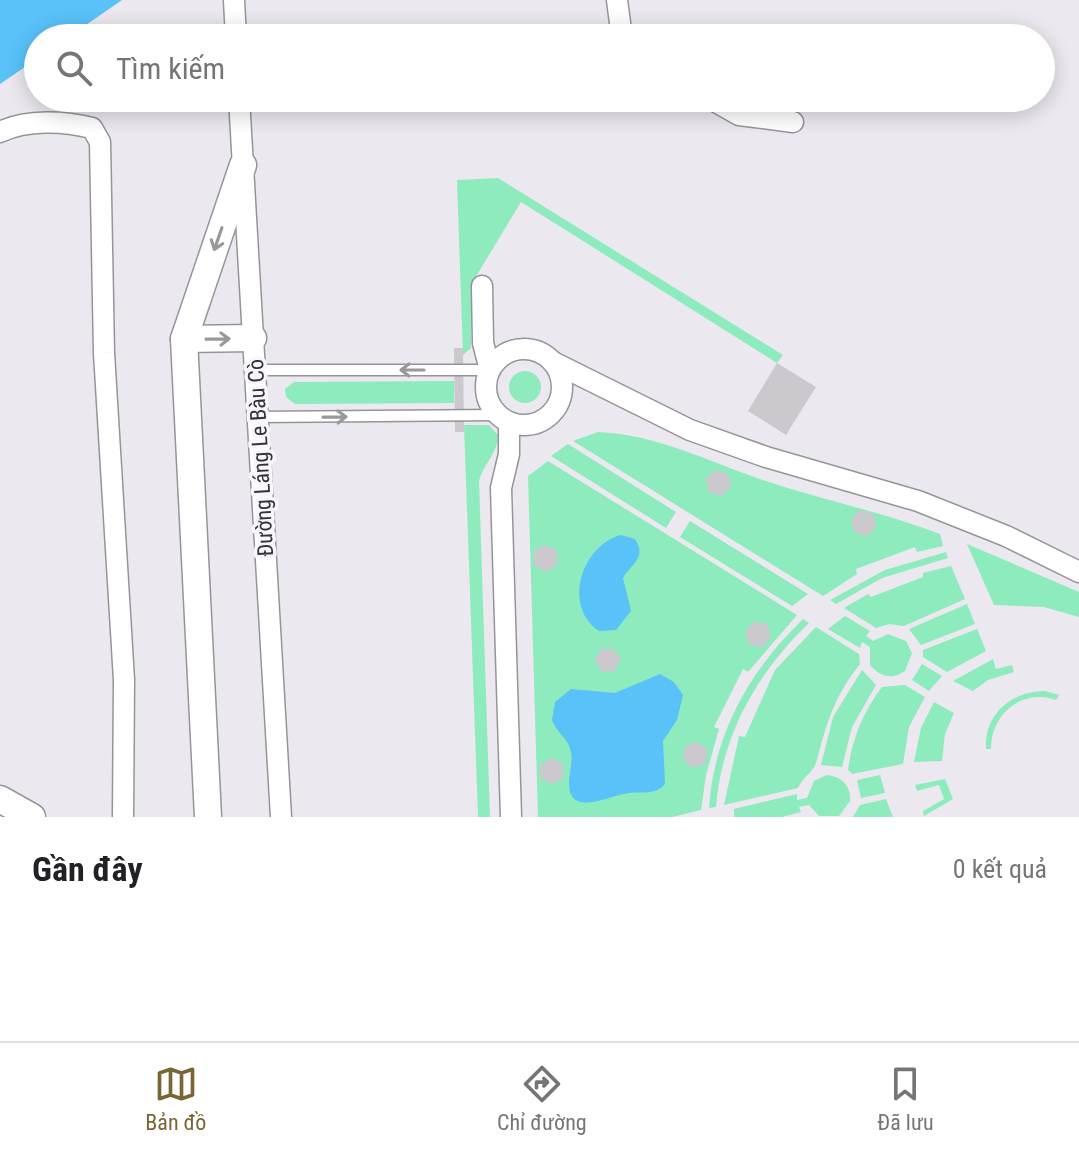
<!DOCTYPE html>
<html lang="vi">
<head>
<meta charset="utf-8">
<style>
	:root { --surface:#fff; --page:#f6f6f6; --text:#202124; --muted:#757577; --line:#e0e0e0; --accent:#7a6534 }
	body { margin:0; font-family:"Roboto Condensed",sans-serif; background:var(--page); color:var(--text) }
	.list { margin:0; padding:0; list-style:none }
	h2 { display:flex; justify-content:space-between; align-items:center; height:104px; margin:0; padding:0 32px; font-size:34px }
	h2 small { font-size:26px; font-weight:400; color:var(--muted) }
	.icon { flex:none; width:44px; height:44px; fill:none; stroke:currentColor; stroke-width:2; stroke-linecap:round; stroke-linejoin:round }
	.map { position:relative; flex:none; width:1079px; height:817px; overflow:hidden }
	.search { position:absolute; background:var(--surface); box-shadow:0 4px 20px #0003; left:24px; right:24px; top:24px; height:88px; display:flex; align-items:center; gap:20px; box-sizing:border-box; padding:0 28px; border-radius:44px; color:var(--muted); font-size:30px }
	.sheet { height:224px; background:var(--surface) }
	nav { display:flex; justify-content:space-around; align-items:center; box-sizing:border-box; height:112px; border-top:2px solid var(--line); background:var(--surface); font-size:22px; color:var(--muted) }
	nav a { display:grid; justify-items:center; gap:4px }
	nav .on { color:var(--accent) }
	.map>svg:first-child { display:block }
	.green { fill:#8debbe }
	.water { fill:#59c2f9 }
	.building { fill:#cbc8ce }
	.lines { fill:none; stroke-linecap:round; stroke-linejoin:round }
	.service-casing { stroke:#96949a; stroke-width:13 }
	.minor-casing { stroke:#96949a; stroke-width:23 }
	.tertiary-casing { stroke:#96949a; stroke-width:29 }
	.service { stroke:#fff; stroke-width:10 }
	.minor { stroke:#fff; stroke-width:20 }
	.tertiary { stroke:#fff; stroke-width:26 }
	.oneway { stroke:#99989a }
	.labels { text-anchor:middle; stroke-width:7; stroke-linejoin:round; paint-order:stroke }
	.street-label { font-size:22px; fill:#333234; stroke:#f8f6fc }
</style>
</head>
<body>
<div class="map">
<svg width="1079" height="817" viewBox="0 0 1079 817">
	<rect width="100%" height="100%" fill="#ebe9ef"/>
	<g class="green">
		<polygon points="498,178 775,350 783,355 777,363 521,202 475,278 471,296 471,348 463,355 457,180"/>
		<circle cx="525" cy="387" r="16"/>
		<polygon points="454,381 454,403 295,404 286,397 285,389 294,382"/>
		<path d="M464,425H489L498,435C498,453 484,463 479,481L490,817H478Z"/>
		<path d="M598,432C654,434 706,460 757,478C817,499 880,511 940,534L943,546L917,552L915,547L856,569L857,574L823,596L573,441Z"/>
		<polygon points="568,444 676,512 666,528 551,456"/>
		<polygon points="548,461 797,615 748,672 743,669 714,727 719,729 706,775 701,810 672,817 538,817 528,476"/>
		<polygon points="690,521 808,594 792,606 680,537"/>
		<polygon points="967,544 1079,592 1079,617 1044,607 994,605"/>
		<polygon points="946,552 948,558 882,578 836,604 830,600 885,570"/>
		<polygon points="951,566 965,599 904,626 889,624 876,628 844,608 868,594 871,597 923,577 923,573"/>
		<polygon points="967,604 975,624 921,645 909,629"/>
		<path d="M845,616L870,631L866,636L873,641L888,634L906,641L912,653L905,671C892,680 880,677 870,665V647L862,642L860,648L828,629Z"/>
		<path d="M803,619L809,623C757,673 722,734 716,807L709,808C714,733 750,670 803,619Z"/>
		<path d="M816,627L859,654L860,664C833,698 827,723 816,763C814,771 802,778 798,788L724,805L739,736L745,737L775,670Z"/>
		<polygon points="977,629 986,651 947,672 923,657 923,650"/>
		<polygon points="993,659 996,669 1012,665 1014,672 988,680 973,691 953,681"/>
		<polygon points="922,664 942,676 929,691 912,680"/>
		<polygon points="862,670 876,685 852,727 842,767 821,765 833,717"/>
		<path d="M905,685L925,697L909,727L903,764L852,774L848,770C852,739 863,712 882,687Z"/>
		<path d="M1045,691L1059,695L1056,700C1022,688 991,714 991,749H986C984,714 1012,691 1045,691Z"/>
		<polygon points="934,702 954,713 945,734 942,761 914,762 921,728"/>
		<path d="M827,775C843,777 851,786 850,801L839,816H819L809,805L799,807L801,812L782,817H734V809L797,794V800L807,798L814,781Z"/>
		<polygon points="880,775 885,793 861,798 857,780"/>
		<polygon points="945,779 953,799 924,816 923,811 944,799 939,785 917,791 915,785"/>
		<polygon points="886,799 893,817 853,817 860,805"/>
	</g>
	<g class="water">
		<polygon points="0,0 122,0 67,38 38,38 38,58 0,84"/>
		<path d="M621,535L635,539C647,558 632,563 623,578L631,611L616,630L599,631C562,606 582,545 621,535Z"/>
		<path d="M660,674L674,682L683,695L677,720L663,741L665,784C654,797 638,790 624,794C606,797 569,817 569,783C569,773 573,762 571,752C569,739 556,732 552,720L555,702L571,689L615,693Z"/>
	</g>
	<g class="building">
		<polygon points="454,348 463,348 464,432 455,432"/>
		<polygon points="777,363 816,387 786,435 748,411"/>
		<polygon points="715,470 728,474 731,487 721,496 709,492 706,479"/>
		<polygon points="860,510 873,514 876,527 867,536 854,532 851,519"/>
		<polygon points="545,545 557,551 557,565 546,572 534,565 534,551"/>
		<polygon points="753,622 767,624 771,637 763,647 750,645 745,632"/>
		<polygon points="601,649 614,649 621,659 615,671 602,672 595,660"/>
		<polygon points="698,742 708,751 705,764 692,768 683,758 686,745"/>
		<polygon points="551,758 563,764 563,778 552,784 540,778 540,765"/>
	</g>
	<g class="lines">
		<defs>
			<g id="service">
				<polyline points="254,370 490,370"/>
				<polyline points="257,417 498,415"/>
			</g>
			<g id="minor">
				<polyline points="234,0 236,38"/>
				<polyline points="617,0 622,38"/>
				<polyline points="239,98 281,817"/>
				<polyline points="709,98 739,115 793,122"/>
				<path d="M0,132C27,119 64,121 92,128L100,142L104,353L124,680L123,817"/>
				<polyline points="482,286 483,343 490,370"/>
				<circle cx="524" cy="387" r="38"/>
				<polyline points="553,362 690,430 766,457 918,501 1006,536 1079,572"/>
				<polyline points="509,422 509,454 501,488 511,817"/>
			</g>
			<g id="tertiary">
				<polyline points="184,339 253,338"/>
				<polyline points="0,799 32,817"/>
				<polyline points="208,817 184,339 243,165"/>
			</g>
		</defs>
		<use href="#service" class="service-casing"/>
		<use href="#minor" class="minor-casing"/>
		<use href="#tertiary" class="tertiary-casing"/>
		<use href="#service" class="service"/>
		<use href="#minor" class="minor"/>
		<use href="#tertiary" class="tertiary"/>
	</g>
	<defs><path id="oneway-shaft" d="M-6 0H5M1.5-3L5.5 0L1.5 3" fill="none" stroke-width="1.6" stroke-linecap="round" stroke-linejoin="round" transform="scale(2)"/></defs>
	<g class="oneway">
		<use href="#oneway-shaft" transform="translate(218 239) rotate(109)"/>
		<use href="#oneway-shaft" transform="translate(218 339) rotate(-1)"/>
		<use href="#oneway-shaft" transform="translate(412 370) rotate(180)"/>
		<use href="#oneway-shaft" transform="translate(335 417) rotate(-1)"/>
	</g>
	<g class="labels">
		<g class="street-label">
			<text transform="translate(260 458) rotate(-93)" y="8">Đường Láng Le Bàu Cò</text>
		</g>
	</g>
</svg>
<div class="search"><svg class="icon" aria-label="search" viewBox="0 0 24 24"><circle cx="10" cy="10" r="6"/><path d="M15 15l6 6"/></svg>Tìm kiếm</div>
</div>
<section class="sheet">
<h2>Gần đây<small>0 kết quả</small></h2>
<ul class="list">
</ul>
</section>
<nav>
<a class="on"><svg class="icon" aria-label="map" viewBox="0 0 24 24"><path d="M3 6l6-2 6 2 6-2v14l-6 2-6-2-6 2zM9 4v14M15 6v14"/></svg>Bản đồ</a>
<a><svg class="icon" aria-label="directions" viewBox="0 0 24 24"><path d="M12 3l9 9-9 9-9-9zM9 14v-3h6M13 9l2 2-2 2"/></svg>Chỉ đường</a>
<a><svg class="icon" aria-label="saved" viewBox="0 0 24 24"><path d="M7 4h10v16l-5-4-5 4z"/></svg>Đã lưu</a>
</nav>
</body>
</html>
